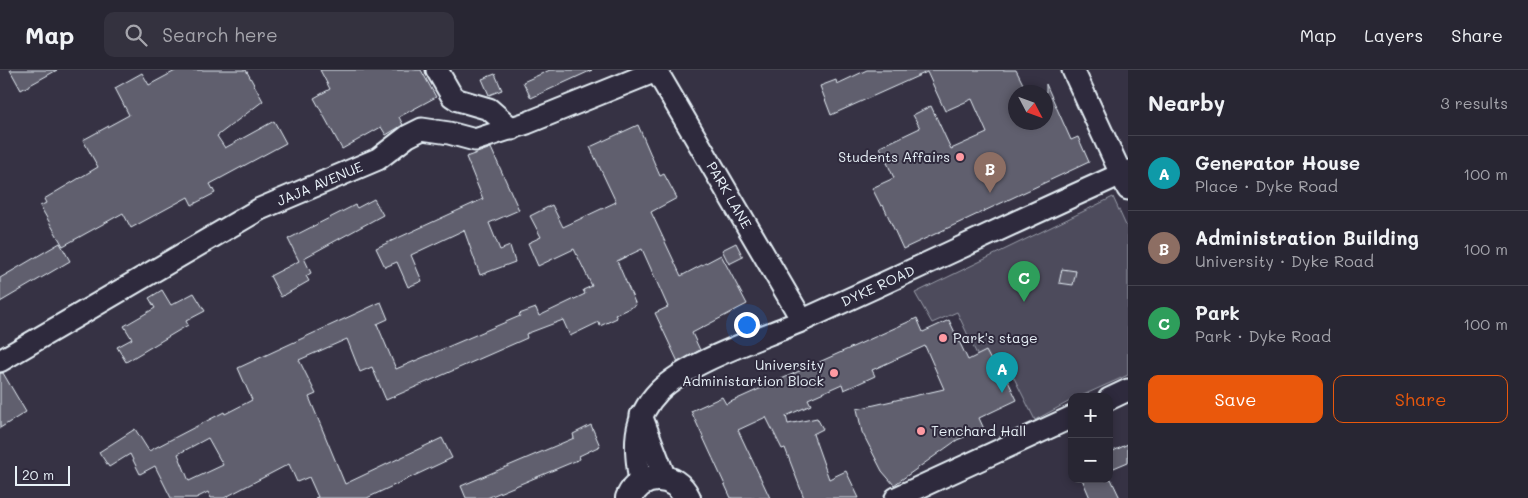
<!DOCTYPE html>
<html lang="en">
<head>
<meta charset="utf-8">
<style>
	:root { --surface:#282633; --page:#34323f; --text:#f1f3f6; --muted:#a5a5ac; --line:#44434e; --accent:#ea580c }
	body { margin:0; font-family:Mali,sans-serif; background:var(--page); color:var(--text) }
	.controls { position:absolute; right:15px; bottom:15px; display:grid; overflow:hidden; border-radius:10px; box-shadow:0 2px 8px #0003 }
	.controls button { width:45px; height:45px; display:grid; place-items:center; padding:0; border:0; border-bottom:1px solid var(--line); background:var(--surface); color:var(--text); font:25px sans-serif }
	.compass { position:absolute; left:1008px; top:15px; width:45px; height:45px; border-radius:50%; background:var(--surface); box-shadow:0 2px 8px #0003; rotate:131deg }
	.scale { position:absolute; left:15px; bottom:12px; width:55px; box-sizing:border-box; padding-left:5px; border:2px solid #e8f1f8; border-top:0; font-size:14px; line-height:18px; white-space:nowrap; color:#e8f1f8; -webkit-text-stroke:4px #2f2a3d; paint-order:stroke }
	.you { position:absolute; left:746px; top:254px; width:18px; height:18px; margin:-12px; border:4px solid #fff; border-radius:50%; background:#1a73e8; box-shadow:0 0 0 8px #1a73e833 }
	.badge { display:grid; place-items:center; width:32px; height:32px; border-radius:50%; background:var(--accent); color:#fff; font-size:16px; font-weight:700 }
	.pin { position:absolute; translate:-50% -41px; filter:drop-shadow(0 1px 2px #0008) }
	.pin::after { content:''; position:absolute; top:26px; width:18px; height:15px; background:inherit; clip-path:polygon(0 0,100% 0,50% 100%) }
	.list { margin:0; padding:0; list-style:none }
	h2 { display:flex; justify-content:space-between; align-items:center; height:65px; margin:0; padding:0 20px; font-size:21px }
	h2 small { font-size:16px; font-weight:400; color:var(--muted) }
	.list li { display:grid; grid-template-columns:32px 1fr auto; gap:15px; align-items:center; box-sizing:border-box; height:75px; padding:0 20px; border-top:1px solid var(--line) }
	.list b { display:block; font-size:19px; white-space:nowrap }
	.list p { margin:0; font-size:16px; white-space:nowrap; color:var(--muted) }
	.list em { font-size:16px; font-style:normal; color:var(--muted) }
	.actions { display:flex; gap:10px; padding:15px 20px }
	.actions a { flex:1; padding:11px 0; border:1px solid var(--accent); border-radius:10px; text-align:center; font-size:18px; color:var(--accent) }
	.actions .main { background:var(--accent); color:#fff }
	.icon { flex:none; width:28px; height:28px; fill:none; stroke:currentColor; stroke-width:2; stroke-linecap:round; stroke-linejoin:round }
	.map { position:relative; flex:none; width:1128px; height:428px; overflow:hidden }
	header { display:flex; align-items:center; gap:30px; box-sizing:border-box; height:70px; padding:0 25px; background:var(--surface); border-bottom:1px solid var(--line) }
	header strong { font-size:24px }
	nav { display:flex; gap:28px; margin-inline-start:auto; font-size:18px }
	.search { width:350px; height:45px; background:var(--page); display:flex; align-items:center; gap:12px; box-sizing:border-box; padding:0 18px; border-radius:10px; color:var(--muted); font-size:19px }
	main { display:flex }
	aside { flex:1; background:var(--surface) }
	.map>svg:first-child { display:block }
	.green { fill:#4d4b5c; stroke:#9a9eaa }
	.building { fill:#605e6e; stroke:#e8f1f8; fill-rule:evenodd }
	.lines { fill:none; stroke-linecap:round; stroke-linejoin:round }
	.minor-casing { stroke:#e8f1f8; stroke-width:25 }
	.tertiary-casing { stroke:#e8f1f8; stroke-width:30 }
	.minor { stroke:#2f2a3d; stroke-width:21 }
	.tertiary { stroke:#2f2a3d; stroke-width:26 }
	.poi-dot { fill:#ff9aa2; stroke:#2f2a3d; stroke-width:2 }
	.labels { text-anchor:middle; stroke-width:4; stroke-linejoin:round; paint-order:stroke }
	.poi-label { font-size:14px; fill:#e8f1f8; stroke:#2f2a3d; text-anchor:end }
	.street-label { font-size:14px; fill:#e8f1f8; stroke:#2f2a3d }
</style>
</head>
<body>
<header>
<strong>Map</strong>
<div class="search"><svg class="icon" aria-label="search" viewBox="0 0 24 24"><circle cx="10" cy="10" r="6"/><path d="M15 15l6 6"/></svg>Search here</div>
<nav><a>Map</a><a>Layers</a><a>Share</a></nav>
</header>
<main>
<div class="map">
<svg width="1128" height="428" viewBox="0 0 1128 428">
	<rect width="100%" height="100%" fill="#363244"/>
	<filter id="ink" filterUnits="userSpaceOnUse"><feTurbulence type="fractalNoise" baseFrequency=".02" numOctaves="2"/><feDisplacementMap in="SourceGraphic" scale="10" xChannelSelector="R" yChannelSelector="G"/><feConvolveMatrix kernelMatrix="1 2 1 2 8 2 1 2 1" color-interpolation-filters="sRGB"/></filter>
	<g filter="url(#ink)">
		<polygon class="green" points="1113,127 1128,160 1128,305 1079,327 1072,327 1072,330 1035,350 1011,302 989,310 957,242 932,253 915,223"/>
		<g class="building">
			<polygon points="10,0 57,0 21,20"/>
			<polygon points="177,0 246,0 263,31 217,66 225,78 274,51 286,73 210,114 215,123 192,135 188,127 131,158 123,143 63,176 40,136 46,133 44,129 98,97 83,70 129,45 115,18 142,3 149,15"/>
			<polygon points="320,0 421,0 436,27 399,47 403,55 386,65 381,57 342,79 314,28 330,19"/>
			<polygon points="550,0 592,0 531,28 523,12"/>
			<polygon points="867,0 1016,0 1027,22 1016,22 1016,52 1046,52 1046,14 1071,70 1078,67 1089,92 903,179 883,135 881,136 872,118 894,108 880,77 920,58 913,45 931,36 951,79 987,63 972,29 945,41 927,2 831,45 820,16 836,10 837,14"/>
			<polygon points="495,4 502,20 489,25 482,9"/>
			<path d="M638,55L660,106L664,104L677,128L651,142L681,206L721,185L747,234L692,263L700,280L678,292L655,243L668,237L642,179L617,191L636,235L615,245L617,248L600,256L599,252L570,266L563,250L526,264L527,268L386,330L372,297L360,302L347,269L299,290L316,324L309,327L345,414L442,368L452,388L367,428H315L318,427L309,407L297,412L289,394L224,428H211L208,422L196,428H171L155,396L140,404L130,384L109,397L99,382L135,359L149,381L224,342L225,344L252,330L238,298L381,232L388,249L377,254L396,299L520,246L519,244L536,238L539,246L585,224L583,220L592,216L574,179L538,196L528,173L541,167L530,146L552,135L563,157L616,132L590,77ZM208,368L223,395L189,411L178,384Z"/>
			<polygon points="491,78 519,140 489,153 500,180 510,176 515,192 480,205 464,160 411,185 422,211 408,217 397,192 385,197 376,178 483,129 466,87"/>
			<polygon points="374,129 383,145 304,188 311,203 306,206 309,211 281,227 270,206 299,191 288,169 355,135 357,138"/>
			<polygon points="60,173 70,191 0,232 0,208"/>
			<polygon points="736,173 743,187 729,194 722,180"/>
			<polygon points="1062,199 1076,201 1073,215 1059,213"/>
			<polygon points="162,220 171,235 194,223 205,241 186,251 188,255 126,292 117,277 132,269 124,256 155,238 149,228"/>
			<polygon points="917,248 923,262 949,250 968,290 986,281 1001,309 1006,307 1017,330 979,348 984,359 957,370 894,415 882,401 862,362 857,339 944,319 925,276 872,300 875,306 851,317 844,320 842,314 808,329 811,335 786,346 788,354 817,348 823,359 813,364 829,409 846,401 859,428 804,428 785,378 782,379 766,347 738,360 770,428 731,428 691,341 722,327 726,334"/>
			<polygon points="0,303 3,303 26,342 0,358"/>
			<polygon points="591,355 600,376 579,386 580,389 487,428 466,428 461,416 574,368 573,364"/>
			<polygon points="1128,374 1128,392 1109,400 1109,383"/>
			<polygon points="1082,409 1111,409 1120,428 1090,428"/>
		</g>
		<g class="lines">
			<defs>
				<g id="minor">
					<polyline points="437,0 452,26 458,30 489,39 512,59"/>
					<path id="s1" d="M656,0L802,250"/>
					<polyline points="1073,0 1128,119"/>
					<path id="s2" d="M0,291L260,139L378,89L408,66L422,59L449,63L475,70L527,53L656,1"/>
					<polyline points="1109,329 1128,320"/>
					<polyline points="641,345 665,408"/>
					<path id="s3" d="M640,413C635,376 631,350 659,321C689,291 760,269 801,251C910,202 1018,150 1128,101"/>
					<polyline points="896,428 1072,347"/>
				</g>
				<path id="tertiary" d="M629,428C641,401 675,402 687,428"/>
			</defs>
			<use href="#minor" class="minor-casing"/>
			<use href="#tertiary" class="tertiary-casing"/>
			<use href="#minor" class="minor"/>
			<use href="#tertiary" class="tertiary"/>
		</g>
	</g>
	<g class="poi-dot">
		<circle cx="960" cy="87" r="5"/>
		<circle cx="943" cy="268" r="5"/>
		<circle cx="834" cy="303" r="5"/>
		<circle cx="921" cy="361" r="5"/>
	</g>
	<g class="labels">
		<g class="poi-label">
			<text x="950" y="92">Students Affairs</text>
			<text x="953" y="273" text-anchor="start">Park's stage</text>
			<text x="824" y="300">University<tspan x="824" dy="16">Administartion Block</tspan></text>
			<text x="931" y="366" text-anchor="start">Tenchard Hall</text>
		</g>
		<g class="street-label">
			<text dy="5" stroke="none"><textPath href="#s2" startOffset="366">JAJA AVENUE</textPath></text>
			<text dy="5" stroke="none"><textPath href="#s1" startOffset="145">PARK LANE</textPath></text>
			<text dy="5" stroke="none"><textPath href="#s3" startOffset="342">DYKE ROAD</textPath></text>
		</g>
	</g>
</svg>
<div class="controls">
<button>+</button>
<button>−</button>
</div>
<svg class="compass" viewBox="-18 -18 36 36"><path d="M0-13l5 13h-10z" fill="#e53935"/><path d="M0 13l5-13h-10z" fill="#a5a5ac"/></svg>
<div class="scale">20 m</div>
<div class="you"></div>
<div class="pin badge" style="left:1002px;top:323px;background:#0f9aa8">A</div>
<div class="pin badge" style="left:990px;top:123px;background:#8d6e63">B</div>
<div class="pin badge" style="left:1024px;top:232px;background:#2e9e5b">C</div>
</div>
<aside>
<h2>Nearby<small>3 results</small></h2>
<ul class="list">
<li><span class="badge" style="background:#0f9aa8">A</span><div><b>Generator House</b><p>Place · Dyke Road</p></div><em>100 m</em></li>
<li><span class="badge" style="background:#8d6e63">B</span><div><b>Administration Building</b><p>University · Dyke Road</p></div><em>100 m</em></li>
<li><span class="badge" style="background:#2e9e5b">C</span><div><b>Park</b><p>Park · Dyke Road</p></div><em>100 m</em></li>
</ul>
<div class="actions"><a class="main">Save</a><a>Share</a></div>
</aside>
</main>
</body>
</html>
